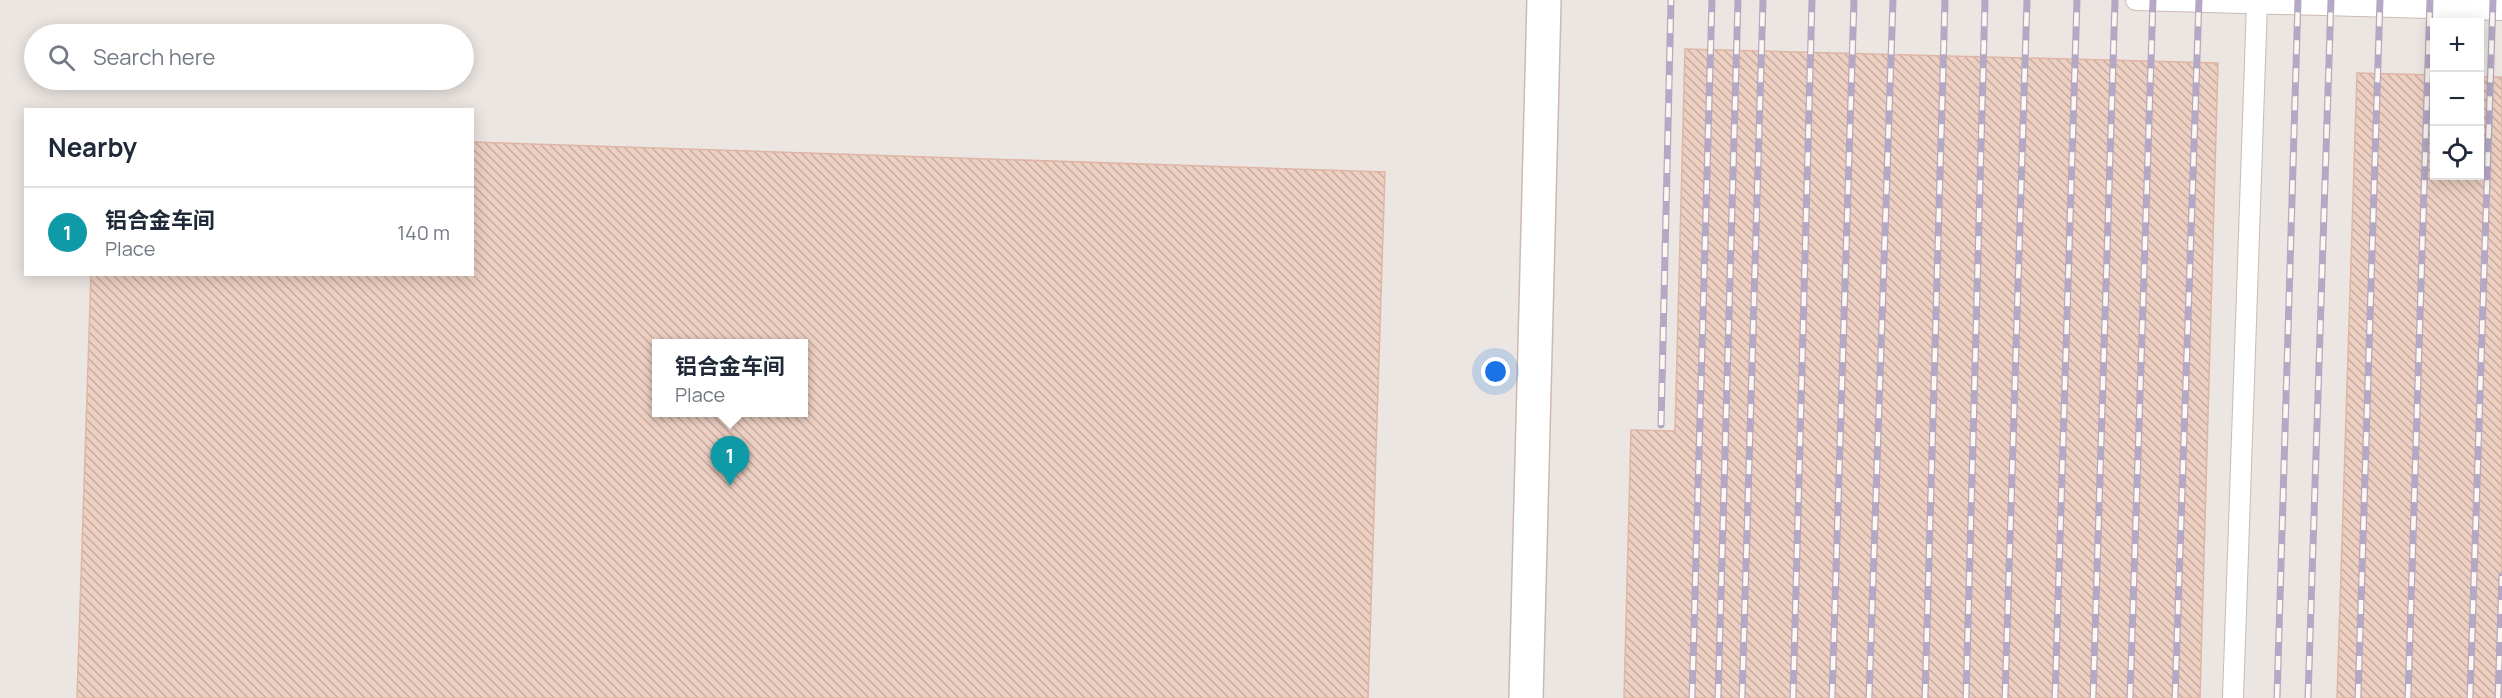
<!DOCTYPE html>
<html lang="en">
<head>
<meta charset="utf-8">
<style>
	:root { --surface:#fff; --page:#f6f6f7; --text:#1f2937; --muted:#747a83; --line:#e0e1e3; --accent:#ea580c }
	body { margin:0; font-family:Manrope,"Noto Sans SC",sans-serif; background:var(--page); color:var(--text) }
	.controls { position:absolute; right:18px; top:18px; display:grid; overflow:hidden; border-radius:0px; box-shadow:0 3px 15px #0003 }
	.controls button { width:54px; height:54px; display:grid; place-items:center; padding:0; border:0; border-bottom:2px solid var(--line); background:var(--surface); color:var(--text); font:30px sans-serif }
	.you { position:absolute; left:1496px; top:372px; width:21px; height:21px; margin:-15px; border:4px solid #fff; border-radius:50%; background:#1a73e8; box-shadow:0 0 0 9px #1a73e833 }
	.badge { display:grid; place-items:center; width:39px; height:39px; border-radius:50%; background:var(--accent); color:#fff; font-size:20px; font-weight:700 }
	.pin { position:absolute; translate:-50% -50px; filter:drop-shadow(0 2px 3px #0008) }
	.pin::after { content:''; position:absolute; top:32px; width:21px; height:18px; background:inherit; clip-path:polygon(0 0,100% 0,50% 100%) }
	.popup { position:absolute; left:652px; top:339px; width:156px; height:78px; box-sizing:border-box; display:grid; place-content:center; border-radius:0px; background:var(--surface); filter:drop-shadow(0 2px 4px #0005); font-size:20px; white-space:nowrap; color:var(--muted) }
	.popup b { font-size:22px; color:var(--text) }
	.popup::after { content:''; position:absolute; left:50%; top:100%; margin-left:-12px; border:12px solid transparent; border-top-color:var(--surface) }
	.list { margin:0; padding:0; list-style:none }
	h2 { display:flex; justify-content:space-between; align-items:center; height:78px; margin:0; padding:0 24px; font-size:26px }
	h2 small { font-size:20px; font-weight:400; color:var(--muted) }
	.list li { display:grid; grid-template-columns:39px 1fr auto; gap:18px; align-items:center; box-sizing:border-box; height:90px; padding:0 24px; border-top:2px solid var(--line) }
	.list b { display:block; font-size:22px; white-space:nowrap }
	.list p { margin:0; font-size:20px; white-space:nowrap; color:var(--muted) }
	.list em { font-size:20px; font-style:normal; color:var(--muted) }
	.icon { flex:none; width:33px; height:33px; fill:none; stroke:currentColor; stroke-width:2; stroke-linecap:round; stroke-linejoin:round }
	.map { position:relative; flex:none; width:2502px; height:698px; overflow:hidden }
	.search { position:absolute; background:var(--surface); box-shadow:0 3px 15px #0003; left:24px; top:24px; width:450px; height:66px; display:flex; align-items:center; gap:15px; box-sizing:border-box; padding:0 21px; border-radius:33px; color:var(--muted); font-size:22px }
	.panel { position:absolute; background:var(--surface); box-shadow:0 3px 15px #0003; left:24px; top:108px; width:450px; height:168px; border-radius:0px }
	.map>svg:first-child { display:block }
	.industrial { fill:#ece6e2; fill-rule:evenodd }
	.building { fill:url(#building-back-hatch); stroke:#dfb6a5; stroke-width:1.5; fill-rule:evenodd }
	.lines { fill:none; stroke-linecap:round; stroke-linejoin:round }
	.lane-casing { stroke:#ccbab0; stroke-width:22 }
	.street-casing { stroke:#ccbab0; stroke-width:36 }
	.lane { stroke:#fff; stroke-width:20 }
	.street { stroke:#fff; stroke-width:33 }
	.rail-casing { stroke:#b5a8c4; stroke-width:7 }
	.rail { stroke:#fdf7ef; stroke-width:4.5; stroke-dasharray:14; stroke-linecap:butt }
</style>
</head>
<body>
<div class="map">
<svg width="2502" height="698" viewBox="0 0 2502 698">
	<defs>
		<pattern id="building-back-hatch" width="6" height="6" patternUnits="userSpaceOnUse" patternTransform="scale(1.5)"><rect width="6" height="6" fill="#eed0c3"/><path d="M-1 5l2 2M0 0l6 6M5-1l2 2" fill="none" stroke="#c5aca1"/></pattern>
	</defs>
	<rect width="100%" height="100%" fill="#fbf2e9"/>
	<path class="industrial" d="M0,0H2502V698H0ZM2434,22H2480V176H2434ZM34,34H464V80H34ZM26,110H472V274H26ZM656,344H804V412H656Z"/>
	<g class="building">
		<polygon points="1685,49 2218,63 2200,698 1624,698 1631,430 1675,431"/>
		<polygon points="2357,73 2434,75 2434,176 2480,176 2480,77 2502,77 2502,698 2337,698"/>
		<path d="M472,142L1385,172L1368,698H77L91,274H472ZM656,344H804V412H656Z"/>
	</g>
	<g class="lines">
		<defs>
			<g id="lane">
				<polyline points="2136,0 2502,10"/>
				<polyline points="2233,698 2257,3"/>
			</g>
			<polyline id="street" points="1526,698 1544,0"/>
		</defs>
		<use href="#lane" class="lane-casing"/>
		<use href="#street" class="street-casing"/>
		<use href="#lane" class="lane"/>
		<use href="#street" class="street"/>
		<defs>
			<g id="rail">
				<polyline points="1661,425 1671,0"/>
				<polyline points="1692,698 1712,0"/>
				<polyline points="1718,698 1738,0"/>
				<polyline points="1742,698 1763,0"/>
				<polyline points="1793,698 1812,0"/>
				<polyline points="1832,698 1854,0"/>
				<polyline points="1869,698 1893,0"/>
				<polyline points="1925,698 1945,0"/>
				<polyline points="1966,698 1985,0"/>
				<polyline points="2005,698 2027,0"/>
				<polyline points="2055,698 2077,0"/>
				<polyline points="2093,698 2115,0"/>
				<polyline points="2130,698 2153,0"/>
				<polyline points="2175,698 2199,0"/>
				<polyline points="2277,698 2298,0"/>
				<polyline points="2308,698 2331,0"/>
				<polyline points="2358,698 2380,0"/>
				<polyline points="2408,698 2430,0"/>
				<polyline points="2470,698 2493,0"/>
				<polyline points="2498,698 2502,576"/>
			</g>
		</defs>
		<use href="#rail" class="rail-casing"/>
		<use href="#rail" class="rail"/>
	</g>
</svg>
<div class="controls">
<button>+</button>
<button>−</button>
<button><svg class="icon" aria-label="locate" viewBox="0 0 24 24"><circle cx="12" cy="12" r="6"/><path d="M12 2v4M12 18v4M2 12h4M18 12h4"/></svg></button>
</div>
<div class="you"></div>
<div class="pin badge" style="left:730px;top:486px;background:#0f9aa8">1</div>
<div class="popup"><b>铝合金车间</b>Place</div>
<div class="search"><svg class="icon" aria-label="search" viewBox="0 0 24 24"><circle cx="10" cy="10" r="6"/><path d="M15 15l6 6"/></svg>Search here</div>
<section class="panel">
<h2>Nearby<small></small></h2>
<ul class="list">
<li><span class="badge" style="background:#0f9aa8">1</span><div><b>铝合金车间</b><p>Place</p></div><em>140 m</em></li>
</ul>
</section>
</div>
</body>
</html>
